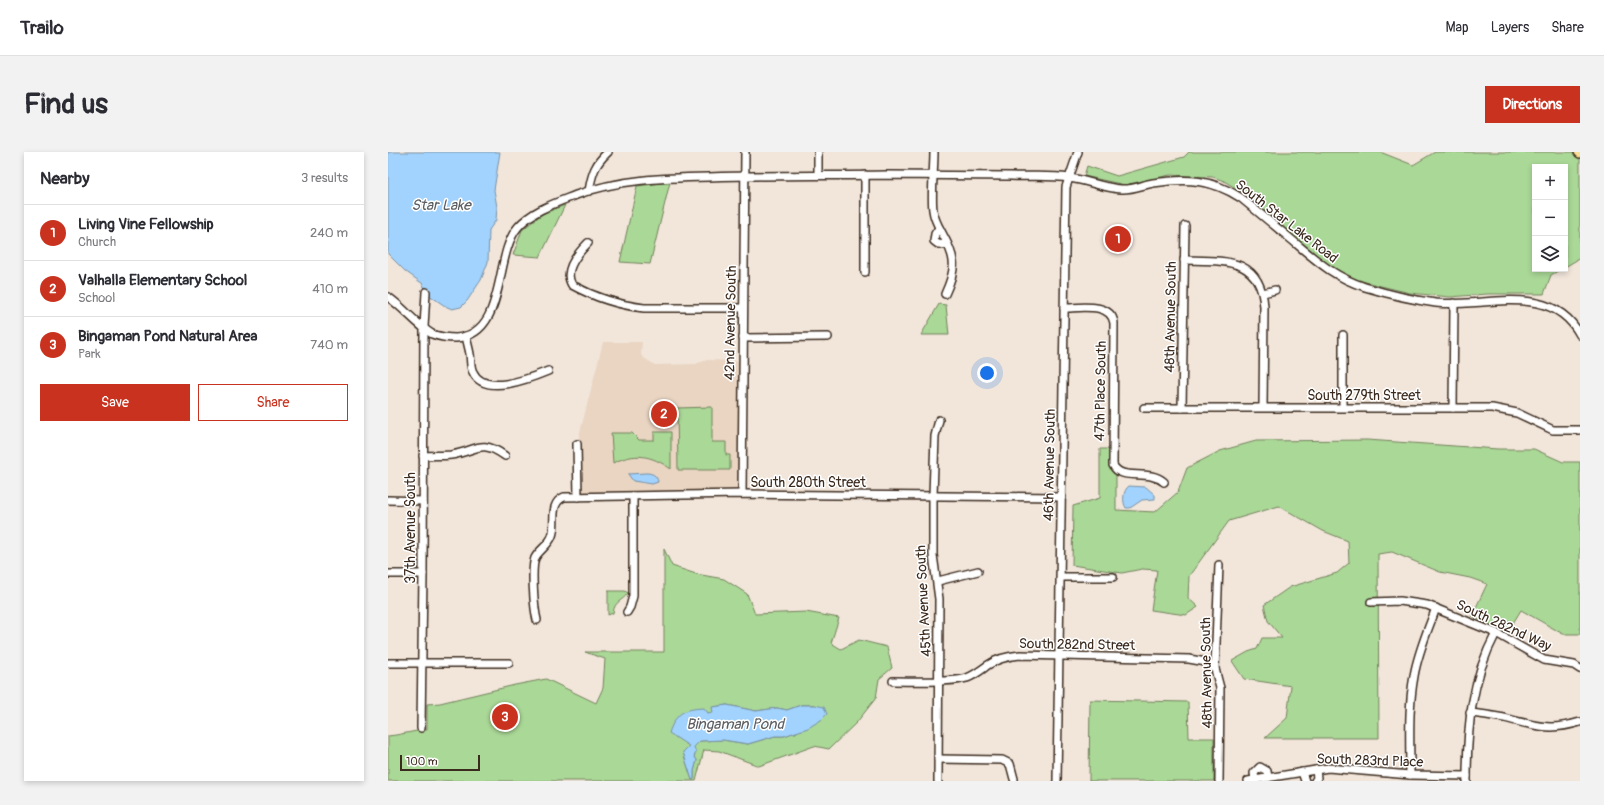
<!DOCTYPE html>
<html lang="en">
<head>
<meta charset="utf-8">
<style>
	:root { --surface:#fff; --page:#f2f2f3; --text:#2b2b33; --muted:#7c7c81; --line:#e1e1e2; --accent:#c8321e }
	body { margin:0; font-family:Pangolin,sans-serif; background:var(--page); color:var(--text) }
	.controls { position:absolute; right:12px; top:12px; display:grid; overflow:hidden; border-radius:0px; box-shadow:0 2px 6px #0003 }
	.controls button { width:36px; height:36px; display:grid; place-items:center; padding:0; border:0; border-bottom:1px solid var(--line); background:var(--surface); color:var(--text); font:20px sans-serif }
	.scale { position:absolute; left:12px; bottom:10px; width:80px; box-sizing:border-box; padding-left:4px; border:2px solid #3b2a1e; border-top:0; font-size:11px; line-height:14px; white-space:nowrap; color:#3b2a1e; -webkit-text-stroke:3px #fff; paint-order:stroke }
	.you { position:absolute; left:599px; top:221px; width:14px; height:14px; margin:-10px; border:3px solid #fff; border-radius:50%; background:#1a73e8; box-shadow:0 0 0 6px #1a73e833 }
	.badge { display:grid; place-items:center; width:26px; height:26px; border-radius:50%; background:var(--accent); color:#fff; font-size:13px; font-weight:700 }
	.pin { position:absolute; translate:-50% -50%; border:2px solid #fff; box-shadow:0 1px 4px #0006 }
	.list { margin:0; padding:0; list-style:none }
	h2 { display:flex; justify-content:space-between; align-items:center; height:52px; margin:0; padding:0 16px; font-size:17px }
	h2 small { font-size:13px; font-weight:400; color:var(--muted) }
	.list li { display:grid; grid-template-columns:26px 1fr auto; gap:12px; align-items:center; box-sizing:border-box; height:56px; padding:0 16px; border-top:1px solid var(--line) }
	.list b { display:block; font-size:15px; white-space:nowrap }
	.list p { margin:0; font-size:13px; white-space:nowrap; color:var(--muted) }
	.list em { font-size:13px; font-style:normal; color:var(--muted) }
	.actions { display:flex; gap:8px; padding:12px 16px }
	.actions a { flex:1; padding:9px 0; border:1px solid var(--accent); border-radius:0px; text-align:center; font-size:14px; color:var(--accent) }
	.actions .main { background:var(--accent); color:#fff }
	.icon { flex:none; width:22px; height:22px; fill:none; stroke:currentColor; stroke-width:2; stroke-linecap:round; stroke-linejoin:round }
	.map { position:relative; flex:none; width:1192px; height:629px; overflow:hidden; border-radius:0px }
	header { display:flex; align-items:center; gap:24px; box-sizing:border-box; height:56px; padding:0 20px; background:var(--surface); border-bottom:1px solid var(--line) }
	header strong { font-size:19px }
	nav { display:flex; gap:22px; margin-inline-start:auto; font-size:14px }
	.intro { display:flex; align-items:center; justify-content:space-between; box-sizing:border-box; height:96px; padding:0 24px }
	h1 { margin:0; font-size:28px }
	.button { padding:10px 18px; border-radius:0px; background:var(--accent); color:#fff; font-size:14px; font-weight:700 }
	main { display:flex; gap:24px; padding:0 24px }
	aside { flex:1; background:var(--surface); border-radius:0px; box-shadow:0 2px 6px #0003 }
	.map>svg:first-child { display:block }
	.built { fill:#e9d5c2 }
	.green { fill:#aad897; stroke:#72815a; fill-rule:evenodd }
	.water { fill:#a1d3fe; stroke:#788fa4 }
	.lines { fill:none; stroke-linecap:round; stroke-linejoin:round }
	.minor-casing { stroke:#3b2a1e; stroke-width:10 }
	.major-casing { stroke:#3b2a1e; stroke-width:12 }
	.minor { stroke:#fff; stroke-width:7 }
	.major { stroke:#fadf96; stroke-width:9 }
	.labels { text-anchor:middle; stroke-width:3; stroke-linejoin:round; paint-order:stroke }
	.street-label { font-size:14px; fill:#3b2a1e; stroke:#fff }
	.water-label { font-size:15px; font-style:italic; fill:#5a5d61; stroke:#fff }
</style>
</head>
<body>
<header>
<strong>Trailo</strong>
<nav><a>Map</a><a>Layers</a><a>Share</a></nav>
</header>
<div class="intro"><h1>Find us</h1><a class="button">Directions</a></div>
<main>
<aside>
<h2>Nearby<small>3 results</small></h2>
<ul class="list">
<li><span class="badge">1</span><div><b>Living Vine Fellowship</b><p>Church</p></div><em>240 m</em></li>
<li><span class="badge">2</span><div><b>Valhalla Elementary School</b><p>School</p></div><em>410 m</em></li>
<li><span class="badge">3</span><div><b>Bingaman Pond Natural Area</b><p>Park</p></div><em>740 m</em></li>
</ul>
<div class="actions"><a class="main">Save</a><a>Share</a></div>
</aside>
<div class="map">
<svg width="1192" height="629" viewBox="0 0 1192 629">
	<rect width="100%" height="100%" fill="#f2e6db"/>
	<filter id="ink" filterUnits="userSpaceOnUse"><feTurbulence type="fractalNoise" baseFrequency=".025" numOctaves="2"/><feDisplacementMap in="SourceGraphic" scale="8" xChannelSelector="R" yChannelSelector="G"/><feConvolveMatrix kernelMatrix="1 2 1 2 8 2 1 2 1" color-interpolation-filters="sRGB"/></filter>
	<g filter="url(#ink)">
		<polygon class="built" points="215,190 254,190 253,203 256,206 267,213 307,212 319,208 354,209 354,342 190,345 189,292"/>
		<g class="green">
			<polygon points="801,0 992,0 1025,13 1047,0 1192,0 1192,106 1177,115 1177,15 1147,15 1147,117 1173,117 1163,123 1156,142 1099,142 1062,145 1022,141 993,134 966,127 947,117 920,97 859,43 836,29 825,25 782,23 737,33 696,24 699,14 729,24 796,5"/>
			<polygon points="282,30 262,112 232,110 249,34"/>
			<polygon points="177,53 152,105 125,103 134,78 154,62"/>
			<polygon points="551,152 558,153 561,183 533,183"/>
			<polygon points="324,255 324,290 338,290 338,303 342,303 342,318 290,318 289,256"/>
			<path d="M266,280H283V317C263,303 247,300 225,311L223,281H244L251,288H266Z"/>
			<polygon points="979,288 1110,297 1146,297 1175,310 1192,310 1192,482 1175,482 1133,458 1119,481 1084,464 1099,432 1082,426 1052,420 1004,400 990,402 991,586 877,586 899,566 903,534 856,527 844,509 860,500 869,497 874,486 894,486 880,469 876,453 902,435 949,421 961,411 960,389 935,379 891,354 841,369 801,424 800,446 810,455 798,463 763,458 769,418 754,417 734,421 684,413 685,354 712,346 712,297 722,297 722,314 728,323 728,358 767,360 790,340 799,316 832,299 868,289"/>
			<path d="M276,397L284,414L308,422L336,427L359,442L367,462L418,460L451,466L443,491L453,497L471,488L499,495L504,516L491,527L488,546L469,570L441,597L426,594L371,614L331,599L316,598L308,629H0V584L8,583L39,577V552L52,551L127,533L158,527L208,551L215,536L217,507L197,500H276ZM339,553L368,559L389,556L399,558L413,553H427L408,581H404L396,584H387L360,592L335,588L312,589L305,595L306,604L309,608L306,619V627L304,628L295,600L301,594L320,561H325V555Z"/>
			<path d="M220,439H237L240,441C234,450 227,448 225,461L220,463Z"/>
			<polygon points="702,548 800,550 801,586 826,586 826,629 701,629"/>
		</g>
		<g class="water">
			<polygon points="0,0 112,0 106,38 109,55 108,68 101,78 100,110 93,128 79,149 73,155 64,157 57,154 41,143 37,138 35,132 17,119 0,102"/>
			<path d="M258,321C264,321 269,323 270,330L264,332L245,329L240,322Z"/>
			<path d="M741,334L758,335L767,343V347L754,348L742,356H738C734,350 735,338 741,334Z"/>
			<path d="M339,553L368,559L389,556L399,558L413,553H427L436,555L439,562L433,568L420,576L396,584H387L360,592L335,588L312,589L306,595L308,601L306,604L309,608L306,619V627L304,628L295,600L301,594L281,581C288,561 295,557 316,556L320,561H325L324,555Z"/>
		</g>
		<g class="lines">
			<defs>
				<g id="minor">
					<polyline points="430,0 430,23"/>
					<path d="M546,0C546,17 543,43 545,58C546,67 550,74 554,81C568,106 569,116 557,142"/>
					<path d="M201,39C204,21 207,12 220,0"/>
					<polyline points="551,76 547,82 546,89 550,92 560,93"/>
					<path d="M200,91C190,101 175,119 184,133C206,145 231,153 256,156H355"/>
					<path d="M796,108C835,109 873,104 876,155L875,255"/>
					<polyline points="477,120 477,23"/>
					<polyline points="875,141 887,138"/>
					<path d="M0,145C15,155 29,173 44,182C52,185 60,186 68,186C120,182 105,104 130,75C145,58 168,51 188,43C231,27 275,26 321,25C380,23 439,24 499,23C540,23 582,24 623,24C642,25 663,23 681,26C699,28 715,36 733,37C744,38 754,33 765,31C799,26 824,27 853,46C870,60 887,74 904,88C929,109 946,125 977,135C1000,142 1025,148 1048,151C1096,156 1163,129 1192,183"/>
					<path d="M676,156C692,156 723,150 726,171L725,313C733,330 760,316 776,330"/>
					<path d="M78,184C79,190 81,196 82,202C83,208 82,215 85,220C96,245 143,226 160,219"/>
					<polyline points="355,186 440,185"/>
					<polyline points="955,255 955,183"/>
					<polyline points="756,256 1104,256 1129,261 1165,278 1192,278"/>
					<polyline points="794,256 797,74"/>
					<polyline points="1065,256 1066,151"/>
					<polyline points="189,292 190,345"/>
					<path d="M35,304C44,303 54,304 63,303C89,299 92,286 117,304"/>
					<polyline points="354,342 357,0"/>
					<polyline points="0,348 35,349"/>
					<polyline points="831,413 827,517 832,536 831,629"/>
					<polyline points="0,422 35,422"/>
					<polyline points="673,425 725,425"/>
					<polyline points="550,429 590,419"/>
					<polyline points="983,450 1012,449 1039,453 1108,481 1156,508 1186,513 1192,517"/>
					<polyline points="239,460 242,455 245,444 245,344"/>
					<path d="M149,468C146,456 143,417 147,406C151,398 161,393 164,384C169,371 160,352 176,345L354,342L674,345"/>
					<polyline points="0,511 121,511"/>
					<path d="M505,529C525,529 562,531 579,526C587,523 593,518 600,513C610,506 621,504 632,503L801,507L818,510L827,517"/>
					<path d="M1082,561C1093,562 1105,564 1116,566C1146,573 1160,580 1192,570"/>
					<polyline points="33,576 35,422 36,175 38,140"/>
					<polyline points="550,607 614,608 622,612 626,627"/>
					<polyline points="914,620 917,629"/>
					<path d="M1022,623C1022,590 1020,556 1026,524C1030,500 1040,478 1048,456"/>
					<polyline points="867,628 866,621 872,615 879,619 880,626"/>
					<polyline points="550,629 551,447 545,403 545,343 547,284 551,268"/>
					<polyline points="669,629 678,35 690,0"/>
					<polyline points="860,629 940,616 1022,623 1079,624"/>
					<polyline points="927,629 929,626 928,618"/>
					<path d="M1079,629C1079,576 1083,528 1108,481"/>
				</g>
				<polyline id="major" points="1191,0 1192,1"/>
			</defs>
			<use href="#minor" class="minor-casing"/>
			<use href="#major" class="major-casing"/>
			<use href="#minor" class="minor"/>
			<use href="#major" class="major"/>
		</g>
	</g>
	<g class="labels">
		<g class="street-label">
			<text transform="translate(899 69) rotate(38)" y="5">South Star Lake Road</text>
			<text transform="translate(782 165) rotate(-89)" y="5">48th Avenue South</text>
			<text transform="translate(342 171) rotate(-89)" y="5">42nd Avenue South</text>
			<text transform="translate(712 239) rotate(-89)" y="5">47th Place South</text>
			<text x="976" y="248">South 279th Street</text>
			<text transform="translate(661 313) rotate(-89)" y="5">46th Avenue South</text>
			<text x="420" y="335">South 280th Street</text>
			<text transform="translate(22 376) rotate(-90)" y="5">37th Avenue South</text>
			<text transform="translate(535 449) rotate(-93)" y="5">45th Avenue South</text>
			<text transform="translate(1116 473) rotate(25)" y="5">South 282nd Way</text>
			<text transform="translate(689 492) rotate(1)" y="5">South 282nd Street</text>
			<text transform="translate(818 521) rotate(-91)" y="5">48th Avenue South</text>
			<text transform="translate(982 608) rotate(2)" y="5">South 283rd Place</text>
		</g>
		<g class="water-label">
			<text x="53" y="58">Star Lake</text>
			<text x="347" y="577">Bingaman Pond</text>
		</g>
	</g>
</svg>
<div class="controls">
<button>+</button>
<button>−</button>
<button><svg class="icon" aria-label="layers" viewBox="0 0 24 24"><path d="M12 4l9 5-9 5-9-5zM3 14l9 5 9-5"/></svg></button>
</div>
<div class="scale">100 m</div>
<div class="you"></div>
<div class="pin badge" style="left:730px;top:87px">1</div>
<div class="pin badge" style="left:276px;top:262px">2</div>
<div class="pin badge" style="left:117px;top:565px">3</div>
</div>
</main>
</body>
</html>
